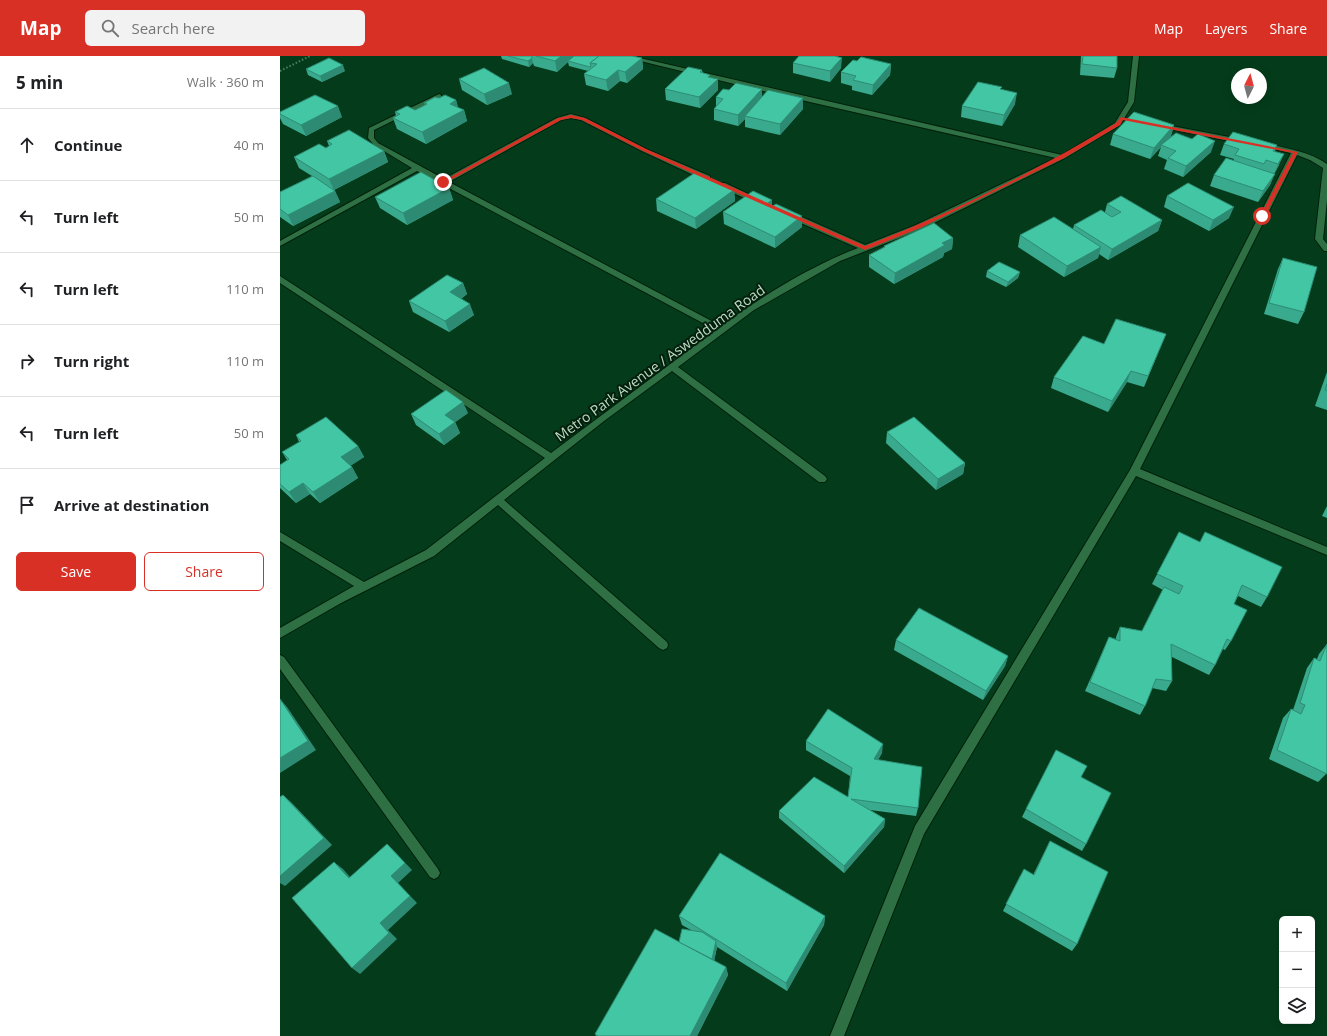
<!DOCTYPE html>
<html lang="en">
<head>
<meta charset="utf-8">
<style>
	:root { --surface:#fff; --page:#f2f2f2; --text:#202124; --muted:#757577; --line:#e0e0e0; --accent:#d93025 }
	body { margin:0; font-family:"Open Sans",sans-serif; background:var(--page); color:var(--text) }
	.controls { position:absolute; right:12px; bottom:12px; display:grid; overflow:hidden; border-radius:6px; box-shadow:0 2px 10px #0003 }
	.controls button { width:36px; height:36px; display:grid; place-items:center; padding:0; border:0; border-bottom:1px solid var(--line); background:var(--surface); color:var(--text); font:20px sans-serif }
	.compass { position:absolute; left:951px; top:12px; width:36px; height:36px; border-radius:50%; background:var(--surface); box-shadow:0 2px 10px #0003; rotate:6deg }
	.stop { position:absolute; width:12px; height:12px; margin:-9px; border:3px solid #d93025; border-radius:50%; background:#fff }
	.stop.end { background:#d93025; border-color:#fff; box-shadow:0 1px 4px #0008 }
	.list { margin:0; padding:0; list-style:none }
	h2 { display:flex; justify-content:space-between; align-items:center; height:52px; margin:0; padding:0 16px; font-size:17px }
	h2 small { font-size:13px; font-weight:400; color:var(--muted) }
	.list li { display:grid; grid-template-columns:26px 1fr auto; gap:12px; align-items:center; box-sizing:border-box; height:72px; padding:0 16px; border-top:1px solid var(--line) }
	.list b { display:block; font-size:15px; white-space:nowrap }
	.list em { font-size:13px; font-style:normal; color:var(--muted) }
	.actions { display:flex; gap:8px; padding:12px 16px }
	.actions a { flex:1; padding:9px 0; border:1px solid var(--accent); border-radius:6px; text-align:center; font-size:14px; color:var(--accent) }
	.actions .main { background:var(--accent); color:#fff }
	.icon { flex:none; width:22px; height:22px; fill:none; stroke:currentColor; stroke-width:2; stroke-linecap:round; stroke-linejoin:round }
	.map { position:relative; flex:none; width:1047px; height:980px; overflow:hidden }
	header { display:flex; align-items:center; gap:24px; box-sizing:border-box; height:56px; padding:0 20px; background:var(--accent); color:#fff }
	header strong { font-size:19px }
	nav { display:flex; gap:22px; margin-inline-start:auto; font-size:14px }
	.search { width:280px; height:36px; background:var(--page); display:flex; align-items:center; gap:10px; box-sizing:border-box; padding:0 14px; border-radius:6px; color:var(--muted); font-size:15px }
	main { display:flex }
	aside { flex:1; background:var(--surface) }
	.map>svg:first-child { display:block }
	.lines { fill:none; stroke-linecap:round; stroke-linejoin:round }
	.minor-casing { stroke:#00200a; stroke-width:2 }
	.path { stroke:#4f7e60; stroke-width:2; stroke-dasharray:1.5 2; stroke-linecap:butt }
	.minor { fill:#2e7044; fill-rule:evenodd }
	.wall { fill:#39aa8d }
	.shaded-wall { fill:#2e8b73 }
	.building { fill:#42c6a4; stroke:#2e8b73 }
	.route { fill:#d93025 }
	.labels { text-anchor:middle; stroke-width:4; stroke-linejoin:round; paint-order:stroke }
	.street-label { font-size:14px; fill:#bbdcc2; stroke:#041f0d }
</style>
</head>
<body>
<header>
<strong>Map</strong>
<div class="search"><svg class="icon" aria-label="search" viewBox="0 0 24 24"><circle cx="10" cy="10" r="6"/><path d="M15 15l6 6"/></svg>Search here</div>
<nav><a>Map</a><a>Layers</a><a>Share</a></nav>
</header>
<main>
<aside>
<h2>5 min<small>Walk · 360 m</small></h2>
<ul class="list">
<li><svg class="icon" aria-label="ahead" viewBox="0 0 24 24"><path d="M12 20V5M6 11l6-6 6 6"/></svg><div><b>Continue</b></div><em>40 m</em></li>
<li><svg class="icon" aria-label="left" viewBox="0 0 24 24"><path d="M17 20v-9H6M10 6l-5 5 5 5"/></svg><div><b>Turn left</b></div><em>50 m</em></li>
<li><svg class="icon" aria-label="left" viewBox="0 0 24 24"><path d="M17 20v-9H6M10 6l-5 5 5 5"/></svg><div><b>Turn left</b></div><em>110 m</em></li>
<li><svg class="icon" aria-label="right" viewBox="0 0 24 24"><path d="M7 20v-9h11M14 6l5 5-5 5"/></svg><div><b>Turn right</b></div><em>110 m</em></li>
<li><svg class="icon" aria-label="left" viewBox="0 0 24 24"><path d="M17 20v-9H6M10 6l-5 5 5 5"/></svg><div><b>Turn left</b></div><em>50 m</em></li>
<li><svg class="icon" aria-label="arrive" viewBox="0 0 24 24"><path d="M6 21V4h12l-3 4 3 4H6"/></svg><div><b>Arrive at destination</b></div></li>
</ul>
<div class="actions"><a class="main">Save</a><a>Share</a></div>
</aside>
<div class="map">
<svg width="1047" height="980" viewBox="0 0 1047 980">
	<rect width="100%" height="100%" fill="#043c1b"/>
	<g class="lines">
		<defs>
			<g id="minor">
				<path d="M340,0H351L782,99L835,67L848,46L853,0H859L854,46L840,69L785,102L642,173L560,205L474,254L398,311L545,420L547,423L545,426H539L392,315L324,365L224,444L387,586L388,589L387,592L383,594L379,592L218,449L154,500L61,547L0,582V572L74,530L0,485V476L84,526L146,494L265,402L0,227V220L271,397L436,274L137,115L0,190V185L132,112L94,89L88,82L89,72L159,38L161,39V41L94,74V82L98,87L164,123L277,62L291,58L305,62L366,93L430,120V124H424L362,95L301,64L291,62L281,64L169,126L441,270C482,240 531,210 578,192L507,161V157H513L585,189L636,169L776,102L508,41Z"/>
				<polygon points="881,68 960,83 963,85 960,87 879,71 879,69"/>
				<path d="M983,87C1005,92 1028,95 1047,108V144L1043,183L1047,188V195H1044L1035,183L1043,112L1030,104L1017,99L860,413L1047,491V499L856,420L644,778L564,980H550L635,770L850,414L1011,97L981,90L980,89Z"/>
				<polygon points="439,127 445,127 483,145 482,147 476,147 439,131"/>
				<polygon points="0,599 4,601 158,813 160,817 158,821 154,823 150,821 0,613"/>
			</g>
		</defs>
		<use href="#minor" class="minor-casing"/>
		<polyline class="path" points="0,15 30,0"/>
		<use href="#minor" class="minor"/>
	</g>
	<g class="wall">
		<polygon points="221,0 352,0 362,2 363,13 347,27 340,25 328,35 306,29 304,18 308,15 289,10 288,6 277,16 254,10 253,7 249,11 222,3"/>
		<polygon points="801,0 837,0 837,12 834,22 800,19"/>
		<polygon points="577,5 611,8 610,19 592,39 572,34 572,30 561,27 561,16"/>
		<polygon points="513,7 561,12 550,26 513,17"/>
		<polygon points="26,13 65,15 42,26 28,19"/>
		<polygon points="422,14 423,17 430,19 430,21 438,34 420,52 386,44 385,33"/>
		<polygon points="179,23 232,38 207,49 182,34"/>
		<polygon points="482,40 523,42 523,53 500,79 465,71 465,63 458,70 434,64 434,53 436,50 436,41"/>
		<polygon points="176,44 178,52 184,54 187,65 146,88 117,73 113,62 116,60 115,56 135,54 145,49 144,47"/>
		<polygon points="735,48 722,70 681,61 682,50"/>
		<polygon points="0,56 62,61 26,80 3,68 0,62"/>
		<polygon points="894,69 891,80 886,86 931,96 903,121 884,113 887,104 878,100 881,91 870,103 830,89 833,78"/>
		<polygon points="47,85 104,95 108,106 54,134 55,135 60,146 13,170 0,161 0,136 32,120 19,112 14,101 46,92 49,90"/>
		<polygon points="944,88 997,89 995,95 999,109 994,118 990,129 978,146 930,130 934,119 953,105 954,103 940,99"/>
		<polygon points="169,132 173,144 127,169 100,152 95,141"/>
		<polygon points="454,134 455,145 416,173 377,155 376,143"/>
		<polygon points="887,140 949,162 929,175 884,151"/>
		<polygon points="827,148 882,164 878,175 828,204 819,198 818,202 784,221 738,191 740,179 793,173 794,169 825,156"/>
		<polygon points="492,150 522,160 522,171 495,192 444,168 443,156"/>
		<polygon points="673,182 672,193 664,197 663,201 614,228 589,211 589,199 604,191 604,190"/>
		<polygon points="1003,202 1024,256 1018,268 984,258 998,213"/>
		<polygon points="707,215 740,216 738,222 726,231 706,221"/>
		<polygon points="183,227 187,238 181,243 194,259 169,276 133,256 129,245"/>
		<polygon points="886,278 864,331 847,326 828,356 771,332 774,321 824,288"/>
		<polygon points="1047,316 1047,354 1035,350"/>
		<polygon points="188,357 175,366 180,377 164,389 136,369 131,358"/>
		<polygon points="607,376 685,407 683,418 656,434 606,387"/>
		<polygon points="16,379 78,390 84,401 70,410 72,411 78,422 40,447 30,438 16,447 0,432 0,409 7,404 2,396 19,386"/>
		<polygon points="1047,450 1047,462 1042,460"/>
		<polygon points="899,476 987,541 981,551 958,540 954,548 951,585 945,594 943,593 935,609 929,619 892,601 892,625 886,635 872,632 865,650 860,659 805,635 829,581 836,583 836,581 840,571 862,575 883,534 872,528"/>
		<polygon points="616,584 728,600 725,610 703,644 614,594"/>
		<polygon points="1047,588 1047,717 1038,726 989,703 1003,662 1011,653 1013,654 1027,612 1034,602 1037,603 1039,598"/>
		<polygon points="526,685 602,697 598,704 638,752 636,760 590,754 605,763 604,771 564,817 499,762 499,755 568,741 570,720 526,694"/>
		<polygon points="801,721 806,788 802,795 742,761 746,753"/>
		<polygon points="770,785 797,888 792,895 723,855 740,820 753,819"/>
		<polygon points="399,860 545,860 544,869 507,935 437,891 434,905 446,911 448,919 417,980 316,980 315,978 399,886 411,874 402,869"/>
	</g>
	<g class="shaded-wall">
		<polygon points="281,0 295,0 288,5 288,6 277,16 275,5"/>
		<polygon points="252,2 253,7 249,11 248,5"/>
		<polygon points="362,2 363,13 347,27 345,16"/>
		<polygon points="562,2 561,12 550,26 550,15"/>
		<polygon points="611,8 610,19 592,39 593,29"/>
		<polygon points="63,9 65,15 42,26 40,20"/>
		<polygon points="338,14 340,25 328,35 326,24"/>
		<polygon points="430,19 431,30 438,23 438,34 420,52 419,41 428,21"/>
		<polygon points="229,27 232,38 207,49 204,38"/>
		<polygon points="482,33 482,44 465,60 465,63 458,70 458,59"/>
		<polygon points="737,37 735,48 722,70 724,59"/>
		<polygon points="523,42 523,53 500,79 500,68"/>
		<polygon points="176,44 179,55 170,48"/>
		<polygon points="58,50 62,61 26,80 21,69"/>
		<polygon points="184,54 187,65 146,88 142,76"/>
		<polygon points="894,69 891,80 882,90 881,89 881,91 870,103 874,92"/>
		<polygon points="935,85 931,96 903,121 906,110"/>
		<polygon points="104,95 108,106 54,134 49,123"/>
		<polygon points="1004,98 999,109 994,119 998,108"/>
		<polygon points="995,118 990,129 978,146 983,135"/>
		<polygon points="169,132 173,144 127,169 123,157"/>
		<polygon points="454,134 455,145 416,173 415,162"/>
		<polygon points="55,135 60,146 13,170 8,159"/>
		<polygon points="492,144 492,156 485,149"/>
		<polygon points="954,151 949,162 929,175 933,164"/>
		<polygon points="522,160 522,171 495,192 495,181"/>
		<polygon points="882,164 878,175 828,204 832,193"/>
		<polygon points="673,182 672,193 664,197 663,201 614,228 615,217 662,187"/>
		<polygon points="821,191 818,202 784,221 787,210"/>
		<polygon points="740,216 738,222 726,231 728,226"/>
		<polygon points="183,227 187,238 174,248 170,236"/>
		<polygon points="190,248 194,259 169,276 165,265"/>
		<polygon points="851,315 847,326 828,356 832,345"/>
		<polygon points="183,346 188,357 170,370 165,359"/>
		<polygon points="175,366 180,377 164,389 159,378"/>
		<polygon points="78,390 84,401 67,412 61,401"/>
		<polygon points="685,407 683,418 656,434 658,423"/>
		<polygon points="72,411 78,422 40,447 33,436"/>
		<polygon points="23,427 30,438 16,447 9,436"/>
		<polygon points="728,600 725,610 703,644 706,635"/>
		<polygon points="0,643 7,651 36,694 0,717"/>
		<polygon points="603,688 602,697 593,712 594,703"/>
		<polygon points="3,739 12,747 52,789 5,830 0,827"/>
		<polygon points="605,763 604,771 564,817 564,810"/>
		<polygon points="107,788 132,814 118,827 137,847 108,874 117,883 80,918 72,912 100,867 111,820"/>
		<polygon points="54,806 63,813 77,829 69,822"/>
		<polygon points="545,860 544,869 507,935 506,927"/>
		<polygon points="436,885 437,891 433,911 431,905"/>
		<polygon points="446,911 448,919 417,980 410,980"/>
	</g>
	<g class="building">
		<polygon points="228,0 252,0 252,2 248,5"/>
		<polygon points="256,0 281,0 275,5"/>
		<polygon points="294,0 319,0 310,7 311,10 310,11 288,5"/>
		<polygon points="319,0 352,0 362,2 345,16 338,14 326,24 304,18 317,8 310,7"/>
		<polygon points="519,0 555,0 562,2 550,15 513,7"/>
		<polygon points="803,0 837,0 837,12 802,8"/>
		<polygon points="581,1 611,8 593,29 573,24 576,20 561,16 573,4 577,5"/>
		<polygon points="49,2 63,9 40,20 26,13"/>
		<polygon points="408,11 422,14 420,16 430,19 428,21 438,23 419,41 385,33"/>
		<polygon points="204,12 229,27 204,38 179,23"/>
		<polygon points="698,26 722,31 720,33 737,37 724,59 682,50"/>
		<polygon points="456,27 482,33 458,59 434,53 443,43 436,41 443,33 449,34"/>
		<polygon points="488,34 523,42 500,68 465,60"/>
		<polygon points="35,39 58,50 21,69 0,58 0,56"/>
		<polygon points="165,39 176,44 170,48 184,54 142,76 113,62 120,58 115,56 127,50 135,54 147,48 144,47 155,41 159,42"/>
		<polygon points="854,56 894,69 874,92 833,78"/>
		<polygon points="69,74 104,95 49,123 14,101 39,88 46,92 52,88 47,85"/>
		<polygon points="953,76 997,89 993,95 1004,98 998,108 986,104 984,108 955,99 959,93 944,88"/>
		<polygon points="896,77 912,83 918,78 935,85 906,110 888,102 896,95 881,89"/>
		<polygon points="946,102 995,118 983,135 934,119"/>
		<polygon points="141,116 169,132 123,157 95,141"/>
		<polygon points="416,116 454,134 415,162 376,143"/>
		<polygon points="33,120 55,135 8,159 0,153 0,136"/>
		<polygon points="908,127 954,151 933,164 887,140"/>
		<polygon points="473,135 492,144 485,149 491,151 496,148 522,160 495,181 443,156"/>
		<polygon points="841,140 882,164 832,193 794,169 821,154 832,161 841,156 827,148"/>
		<polygon points="774,161 821,191 787,210 740,179"/>
		<polygon points="654,167 673,182 662,187 665,189 615,217 589,199 605,191 604,190"/>
		<polygon points="1003,202 1037,211 1024,256 989,247"/>
		<polygon points="719,206 740,216 728,226 707,215"/>
		<polygon points="167,219 183,227 170,236 190,248 165,265 129,245"/>
		<polygon points="836,263 886,278 868,320 851,315 832,345 774,321 803,280 824,288"/>
		<polygon points="1047,328 1047,335 1045,334"/>
		<polygon points="166,334 183,346 165,359 175,366 159,378 131,358"/>
		<polygon points="46,361 78,390 61,401 72,411 33,436 23,427 9,436 0,428 0,409 9,403 2,396 21,385 16,379"/>
		<polygon points="634,361 685,407 658,423 607,376"/>
		<polygon points="899,476 920,486 925,476 1002,511 987,541 962,529 954,548 967,554 951,585 947,583 935,609 891,588 892,625 876,623 865,650 810,626 829,581 840,585 840,571 862,575 884,531 899,538 903,530 877,518"/>
		<polygon points="639,552 728,600 706,635 616,584"/>
		<polygon points="1047,588 1047,718 997,694 1011,653 1021,658 1025,649 1020,647 1034,602 1040,605"/>
		<polygon points="0,643 28,685 0,702"/>
		<polygon points="548,653 603,688 594,703 642,711 638,752 571,743 605,763 564,810 499,755 534,721 568,741 572,712 526,685"/>
		<polygon points="776,694 807,710 801,721 831,737 806,788 746,753"/>
		<polygon points="3,739 44,782 0,820 0,741"/>
		<polygon points="770,785 828,816 797,888 726,848 744,813 754,819"/>
		<polygon points="107,788 125,807 111,820 130,840 100,867 109,877 72,912 12,842 54,806 69,822"/>
		<polygon points="440,797 545,860 506,927 399,860"/>
		<polygon points="375,873 446,911 410,980 318,980 315,978"/>
		<polygon points="402,873 422,876 436,885 432,903 399,886"/>
	</g>
	<path class="route" d="M291,59L305,62L366,93L585,190C672,157 756,115 836,67L841,61L1018,96L985,160L982,162L980,160L1013,97L843,64L840,69L784,102L640,172L585,194L363,95L302,64L291,62L281,64L165,127L161,126L278,62Z"/>
	<g class="labels">
		<g class="street-label">
			<text transform="translate(380 307) rotate(-36)" y="5">Metro Park Avenue / Aswedduma Road</text>
		</g>
	</g>
</svg>
<div class="controls">
<button>+</button>
<button>−</button>
<button><svg class="icon" aria-label="layers" viewBox="0 0 24 24"><path d="M12 4l9 5-9 5-9-5zM3 14l9 5 9-5"/></svg></button>
</div>
<svg class="compass" viewBox="-18 -18 36 36"><path d="M0-13l5 13h-10z" fill="#e53935"/><path d="M0 13l5-13h-10z" fill="#757577"/></svg>
<div class="stop" style="left:982px;top:160px"></div>
<div class="stop end" style="left:163px;top:126px"></div>
</div>
</main>
</body>
</html>
